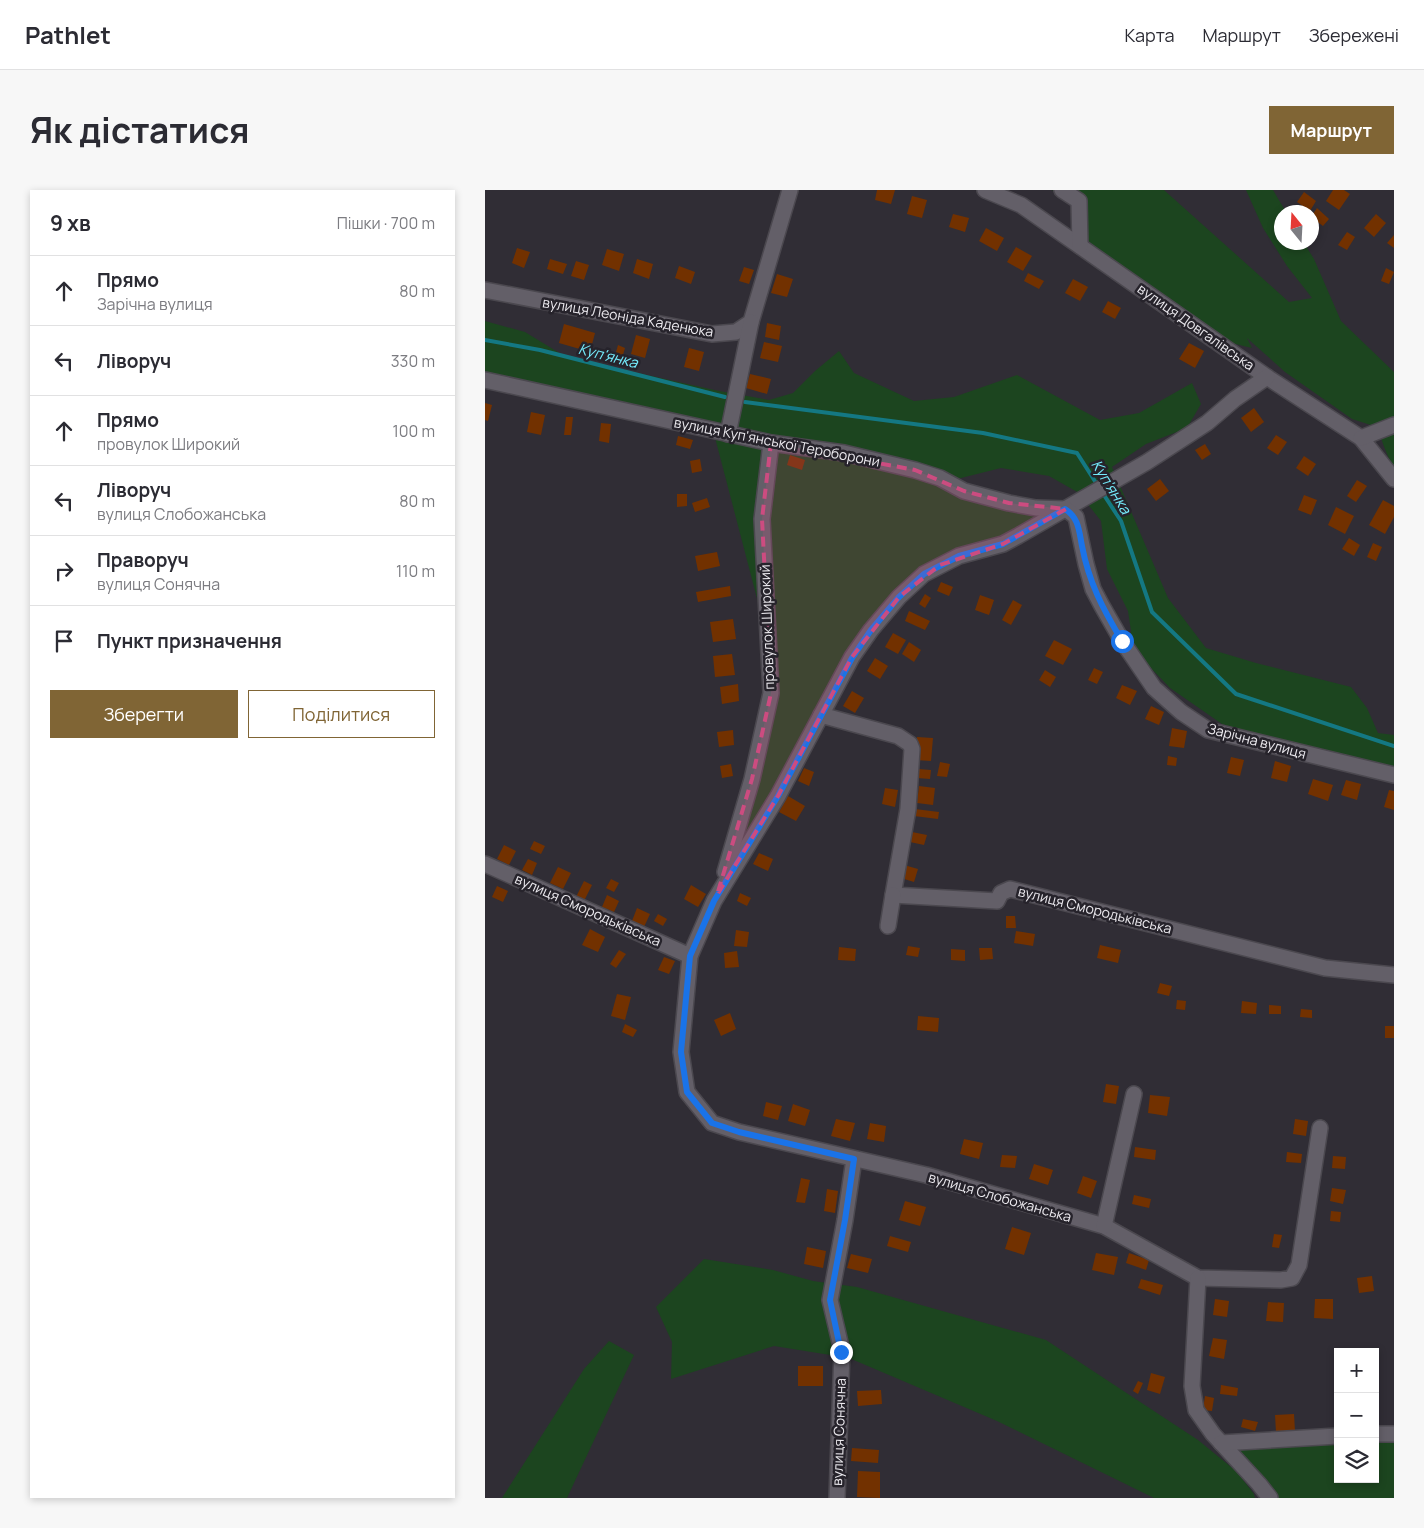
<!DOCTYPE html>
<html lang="uk">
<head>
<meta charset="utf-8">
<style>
	:root { --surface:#fff; --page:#f7f7f7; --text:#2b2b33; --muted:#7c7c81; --line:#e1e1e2; --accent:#806535 }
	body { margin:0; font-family:Manrope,sans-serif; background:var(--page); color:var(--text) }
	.controls { position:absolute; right:15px; bottom:15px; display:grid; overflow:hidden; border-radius:0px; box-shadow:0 2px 8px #0003 }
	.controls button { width:45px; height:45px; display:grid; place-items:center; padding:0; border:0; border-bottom:1px solid var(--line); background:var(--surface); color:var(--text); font:25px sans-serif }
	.compass { position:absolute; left:789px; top:15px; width:45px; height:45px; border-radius:50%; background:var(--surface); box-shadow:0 2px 8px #0003; rotate:342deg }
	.stop { position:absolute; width:15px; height:15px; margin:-11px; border:4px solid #1a73e8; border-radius:50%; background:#fff }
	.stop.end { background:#1a73e8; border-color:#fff; box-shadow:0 1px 5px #0008 }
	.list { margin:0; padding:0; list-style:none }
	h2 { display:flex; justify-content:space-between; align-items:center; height:65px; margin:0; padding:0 20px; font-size:21px }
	h2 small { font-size:16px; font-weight:400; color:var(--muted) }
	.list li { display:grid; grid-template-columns:32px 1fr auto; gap:15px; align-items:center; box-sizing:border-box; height:70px; padding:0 20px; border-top:1px solid var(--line) }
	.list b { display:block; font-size:19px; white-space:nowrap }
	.list p { margin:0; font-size:16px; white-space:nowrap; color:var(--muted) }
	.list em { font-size:16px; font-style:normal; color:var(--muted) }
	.actions { display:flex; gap:10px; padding:15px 20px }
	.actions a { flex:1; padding:11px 0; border:1px solid var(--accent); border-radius:0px; text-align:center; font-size:18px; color:var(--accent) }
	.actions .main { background:var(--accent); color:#fff }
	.icon { flex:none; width:28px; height:28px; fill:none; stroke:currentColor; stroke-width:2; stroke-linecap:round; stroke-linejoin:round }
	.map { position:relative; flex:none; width:909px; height:1308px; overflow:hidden; border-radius:0px }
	header { display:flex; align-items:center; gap:30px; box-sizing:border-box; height:70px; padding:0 25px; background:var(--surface); border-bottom:1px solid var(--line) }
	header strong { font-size:24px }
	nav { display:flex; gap:28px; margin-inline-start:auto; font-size:18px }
	.intro { display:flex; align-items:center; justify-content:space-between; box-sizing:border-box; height:120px; padding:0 30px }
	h1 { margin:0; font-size:35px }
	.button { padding:12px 22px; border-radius:0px; background:var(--accent); color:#fff; font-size:18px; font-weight:700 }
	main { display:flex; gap:30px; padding:0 30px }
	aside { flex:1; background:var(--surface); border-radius:0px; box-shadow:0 2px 8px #0003 }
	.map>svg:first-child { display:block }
	.green { fill:#1c451f }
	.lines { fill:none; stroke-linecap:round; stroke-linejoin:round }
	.stream { stroke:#147883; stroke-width:4 }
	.building { fill:#723100 }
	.minor-casing { stroke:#4b484f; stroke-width:18 }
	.minor { stroke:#635f68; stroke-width:15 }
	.route { stroke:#1a73e8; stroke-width:6 }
	.marked { fill:#cc4c80; fill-opacity:0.2; stroke:#cc4c80; stroke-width:4; stroke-dasharray:10 6; stroke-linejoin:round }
	.labels { text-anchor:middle; stroke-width:5; stroke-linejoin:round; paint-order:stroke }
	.street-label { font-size:14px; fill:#eceaef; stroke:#26232b }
	.water-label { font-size:15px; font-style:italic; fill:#75ecfc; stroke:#26232b }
</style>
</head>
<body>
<header>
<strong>Pathlet</strong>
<nav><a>Карта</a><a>Маршрут</a><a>Збережені</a></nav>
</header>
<div class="intro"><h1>Як дістатися</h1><a class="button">Маршрут</a></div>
<main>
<aside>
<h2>9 хв<small>Пішки · 700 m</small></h2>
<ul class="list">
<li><svg class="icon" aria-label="ahead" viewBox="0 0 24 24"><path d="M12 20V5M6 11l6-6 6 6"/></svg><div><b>Прямо</b><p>Зарічна вулиця</p></div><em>80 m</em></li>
<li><svg class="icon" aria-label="left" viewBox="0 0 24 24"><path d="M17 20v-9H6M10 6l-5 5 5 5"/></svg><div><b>Ліворуч</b></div><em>330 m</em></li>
<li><svg class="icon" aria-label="ahead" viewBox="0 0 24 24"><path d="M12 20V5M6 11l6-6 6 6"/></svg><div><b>Прямо</b><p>провулок Широкий</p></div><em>100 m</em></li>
<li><svg class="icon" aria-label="left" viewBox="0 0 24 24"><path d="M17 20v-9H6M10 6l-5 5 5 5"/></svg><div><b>Ліворуч</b><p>вулиця Слобожанська</p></div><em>80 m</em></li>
<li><svg class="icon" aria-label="right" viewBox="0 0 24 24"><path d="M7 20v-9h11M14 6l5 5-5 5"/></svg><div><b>Праворуч</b><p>вулиця Сонячна</p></div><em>110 m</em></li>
<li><svg class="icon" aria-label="arrive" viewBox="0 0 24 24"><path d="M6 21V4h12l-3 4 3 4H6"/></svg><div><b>Пункт призначення</b></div></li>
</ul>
<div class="actions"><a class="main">Зберегти</a><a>Поділитися</a></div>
</aside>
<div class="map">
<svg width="909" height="1308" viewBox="0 0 909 1308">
	<rect width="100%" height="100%" fill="#302d35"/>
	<g class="green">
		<path d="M567,0H679L804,112L827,108L802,76L778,38L761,0H788L801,22H796V52L819,53L829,69L856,131L909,182V277C901,265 897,250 892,237L867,229L800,182L762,148L767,158L742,152L600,56L601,28Z"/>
		<polygon points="0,131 40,142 81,167 234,201 284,210 308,203 330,181 354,161 369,183 429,211 469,207 532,185 615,230 654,223 707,193 716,214 702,238 661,254 627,277 683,408 721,458 771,473 866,497 882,518 893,543 909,545 909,583 737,534 685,498 644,455 646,441 643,421 622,379 616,331 594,303 564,286 516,278 464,291 581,319 455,375 386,440 232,705 284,509 284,469 274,416 228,240 0,190"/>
		<polygon points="219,1069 288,1080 328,1091 372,1097 561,1150 713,1250 751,1281 769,1304 770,1308 669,1308 512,1231 364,1168 289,1156 186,1189 187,1152 171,1117"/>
		<polygon points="124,1151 149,1165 82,1308 17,1308 99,1179"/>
		<polygon points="909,1245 909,1308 784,1308 743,1253 853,1248 853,1289 890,1289 890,1246"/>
	</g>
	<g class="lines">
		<g class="stream">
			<polyline points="0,150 55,160 240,207"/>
			<polyline points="260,212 498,243 592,263 613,296"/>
			<polyline points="617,302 636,331 667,422 751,504 909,556"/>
		</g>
	</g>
	<g class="building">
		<polygon points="392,0 410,0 406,14 390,10"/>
		<polygon points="848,0 859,0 865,4 854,20 841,11"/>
		<polygon points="819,2 831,11 825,21 812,12"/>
		<polygon points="427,6 442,10 437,28 422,24"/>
		<polygon points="832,18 844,29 838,36 826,27"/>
		<polygon points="468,24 484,28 480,42 464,37"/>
		<polygon points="891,24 901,33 889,47 879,38"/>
		<polygon points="501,38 519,48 512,61 494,51"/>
		<polygon points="862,42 870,47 862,60 853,55"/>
		<polygon points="909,45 909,58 902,53"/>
		<polygon points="531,57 547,66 538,81 522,72"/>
		<polygon points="32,58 45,62 39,78 27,73"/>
		<polygon points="122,59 139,64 134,81 117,75"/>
		<polygon points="65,69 82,74 78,84 62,79"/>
		<polygon points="152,69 168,74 164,89 148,83"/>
		<polygon points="91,71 104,75 99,90 86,86"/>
		<polygon points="194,76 210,82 206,94 190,88"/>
		<polygon points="259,77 269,80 264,94 254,91"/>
		<polygon points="901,78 909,82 904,94 896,91"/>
		<polygon points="543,83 559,91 554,99 539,91"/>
		<polygon points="292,84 308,89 302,107 286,103"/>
		<polygon points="588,89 603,97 595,111 580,103"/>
		<polygon points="623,111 636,118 630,129 617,122"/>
		<polygon points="282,133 296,136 294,150 280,147"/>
		<polygon points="79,134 110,143 105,162 74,153"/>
		<polygon points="151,145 165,149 160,168 146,164"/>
		<polygon points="279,152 297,156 293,172 275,168"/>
		<polygon points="704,153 719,161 710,178 694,169"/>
		<polygon points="133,155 140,158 135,175 128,173"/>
		<polygon points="204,158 219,162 214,181 199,177"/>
		<polygon points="265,184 286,189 282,204 261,198"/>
		<polygon points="0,213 7,215 3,231 0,230"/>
		<polygon points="769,218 779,232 766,242 756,228"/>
		<polygon points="46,222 60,225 56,245 42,242"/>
		<polygon points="81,227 88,227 86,245 79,245"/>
		<polygon points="116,233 126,234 124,253 114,251"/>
		<polygon points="791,245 802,252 793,265 782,258"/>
		<polygon points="193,246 208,250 205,259 191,255"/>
		<polygon points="720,254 726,264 717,270 710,260"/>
		<polygon points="305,265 320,270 317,280 302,275"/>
		<polygon points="819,266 831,274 823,286 811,278"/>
		<polygon points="215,269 217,281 207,283 205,271"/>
		<polygon points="675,289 684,301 671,311 662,299"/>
		<polygon points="872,290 882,296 871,312 862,306"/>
		<polygon points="192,304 202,304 202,316 192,317"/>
		<polygon points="819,305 832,310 826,325 813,320"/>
		<polygon points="222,308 225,317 210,322 207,313"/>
		<polygon points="898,310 909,316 909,327 900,344 884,335"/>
		<polygon points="851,317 869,326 860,344 843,335"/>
		<polygon points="864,348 875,355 869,366 857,359"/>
		<polygon points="888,353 897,357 891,371 882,367"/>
		<polygon points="232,362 235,376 213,381 210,366"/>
		<polygon points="456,392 468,397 464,406 452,401"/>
		<polygon points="245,396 246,406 213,412 211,402"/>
		<polygon points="440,404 446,408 440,418 434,414"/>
		<polygon points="495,405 509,410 504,425 490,420"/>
		<polygon points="528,410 537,415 526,435 517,430"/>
		<polygon points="424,421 445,431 440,440 420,431"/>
		<polygon points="248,429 251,449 228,452 225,432"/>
		<polygon points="408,443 421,450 413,464 400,457"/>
		<polygon points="569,450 587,459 578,475 560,466"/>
		<polygon points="424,452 436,460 429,472 417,464"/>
		<polygon points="247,464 250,485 230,487 228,466"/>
		<polygon points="390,468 403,476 395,489 382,481"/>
		<polygon points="609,478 618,482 612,494 603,490"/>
		<polygon points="560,480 571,487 565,497 554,490"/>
		<polygon points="253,494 254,511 237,514 235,497"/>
		<polygon points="637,495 652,501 645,515 631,508"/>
		<polygon points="367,501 379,508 370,523 358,516"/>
		<polygon points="666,516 679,522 674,535 660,529"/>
		<polygon points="687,538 702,541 699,558 684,556"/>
		<polygon points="248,540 249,555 234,557 232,542"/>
		<polygon points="432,547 448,548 446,571 430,570"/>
		<polygon points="683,566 692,568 691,576 682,575"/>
		<polygon points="746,567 759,570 755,586 742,583"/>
		<polygon points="790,571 806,576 802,592 786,588"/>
		<polygon points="455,572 465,574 462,587 452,586"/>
		<polygon points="246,574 248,586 237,588 235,576"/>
		<polygon points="319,578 329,582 324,596 313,591"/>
		<polygon points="433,579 446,580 445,589 432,588"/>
		<polygon points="828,589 848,595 843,611 823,604"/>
		<polygon points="861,590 876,594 872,610 856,605"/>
		<polygon points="434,596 450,598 448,615 432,613"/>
		<polygon points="400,598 413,600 410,617 397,614"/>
		<polygon points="904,600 909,601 909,620 899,617"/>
		<polygon points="303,606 320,616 311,631 294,622"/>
		<polygon points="430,619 454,622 453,629 429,626"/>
		<polygon points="427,642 442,645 439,655 425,652"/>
		<polygon points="49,651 60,656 56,664 45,659"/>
		<polygon points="19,655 31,661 24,675 12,669"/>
		<polygon points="274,663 288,669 283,681 268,674"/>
		<polygon points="43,669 52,673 47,685 37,680"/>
		<polygon points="419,675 433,679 429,692 416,688"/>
		<polygon points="73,677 86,683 78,699 65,693"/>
		<polygon points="126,689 134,693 129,702 121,698"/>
		<polygon points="99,691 107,695 99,711 91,707"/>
		<polygon points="206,695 221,704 213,717 199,709"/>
		<polygon points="12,696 23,701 18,712 7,707"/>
		<polygon points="255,703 266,708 262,716 252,711"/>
		<polygon points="122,705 134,711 129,722 117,717"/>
		<polygon points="152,718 165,724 159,737 147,731"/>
		<polygon points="173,724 182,729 178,736 169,731"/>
		<polygon points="521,726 530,726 531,738 521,738"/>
		<polygon points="105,739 120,747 113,762 97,755"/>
		<polygon points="251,740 264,742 262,757 249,756"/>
		<polygon points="531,741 550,744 548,756 529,753"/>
		<polygon points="615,755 636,760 633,773 612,768"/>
		<polygon points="423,756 435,758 433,767 421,765"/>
		<polygon points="354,757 371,759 370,771 353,770"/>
		<polygon points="494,758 507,758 508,769 495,770"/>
		<polygon points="466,759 480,760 480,771 466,770"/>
		<polygon points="134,760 141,764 131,778 125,774"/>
		<polygon points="252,761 254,777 240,778 239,763"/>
		<polygon points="179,767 190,771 184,784 173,780"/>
		<polygon points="675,793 687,796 684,806 672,803"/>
		<polygon points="132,804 146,807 140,830 126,826"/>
		<polygon points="692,810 701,811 700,820 691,819"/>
		<polygon points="757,811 772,813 771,824 756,823"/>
		<polygon points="784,815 796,816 796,824 784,824"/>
		<polygon points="816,819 827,820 827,828 815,827"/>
		<polygon points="245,823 251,839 236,846 229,830"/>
		<polygon points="433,826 454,828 453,842 432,840"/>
		<polygon points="140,834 152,840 148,847 137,842"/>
		<rect x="900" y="836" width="9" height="12"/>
		<polygon points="621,894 634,896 631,914 618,912"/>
		<polygon points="665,905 685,907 682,926 663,923"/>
		<polygon points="281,912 297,916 293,930 278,926"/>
		<polygon points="308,914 325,920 320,936 303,931"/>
		<polygon points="351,929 370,933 365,951 346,946"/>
		<polygon points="810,929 823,931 821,946 808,944"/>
		<polygon points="385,933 401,936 399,952 382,949"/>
		<polygon points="479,949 498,953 494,969 475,964"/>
		<polygon points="650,957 671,960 670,970 649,967"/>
		<polygon points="802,962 817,964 816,973 801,972"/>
		<polygon points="517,965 532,966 530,978 515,977"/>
		<polygon points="848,966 861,967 860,979 847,978"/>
		<polygon points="549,974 568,980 563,995 544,989"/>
		<polygon points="598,986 612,991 606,1008 592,1003"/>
		<polygon points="316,988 325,990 320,1013 311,1012"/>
		<polygon points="847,998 861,1000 858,1014 845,1011"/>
		<polygon points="342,999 353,1001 350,1023 339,1021"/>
		<polygon points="649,1005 666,1009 664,1018 647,1014"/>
		<polygon points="420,1011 441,1017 435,1036 414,1030"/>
		<polygon points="846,1021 856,1022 855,1032 845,1031"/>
		<polygon points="527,1037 546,1043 539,1065 520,1059"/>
		<polygon points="789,1044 797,1045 794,1058 787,1057"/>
		<polygon points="405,1046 426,1052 423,1062 402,1056"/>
		<polygon points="322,1057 341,1061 338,1078 319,1074"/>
		<polygon points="611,1063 633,1067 629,1085 607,1080"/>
		<polygon points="644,1063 664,1070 661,1080 641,1073"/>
		<polygon points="366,1064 387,1069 383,1083 362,1078"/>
		<polygon points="887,1086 889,1101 874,1103 872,1088"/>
		<polygon points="656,1089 678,1095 675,1105 653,1098"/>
		<polygon points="730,1109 744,1111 742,1127 728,1125"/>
		<polygon points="830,1109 848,1109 848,1129 829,1128"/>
		<polygon points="783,1112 799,1113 798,1132 781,1131"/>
		<polygon points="728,1148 742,1150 739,1169 724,1166"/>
		<rect x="313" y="1176" width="25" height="20"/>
		<polygon points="666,1183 680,1187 675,1204 662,1200"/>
		<polygon points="653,1191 658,1193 653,1204 648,1201"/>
		<polygon points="736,1195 753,1198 752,1206 735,1204"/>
		<polygon points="396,1200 397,1214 373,1216 372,1201"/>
		<polygon points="720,1206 729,1208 727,1221 718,1220"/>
		<polygon points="809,1224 810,1241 791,1242 790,1225"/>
		<polygon points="758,1229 773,1232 770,1241 756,1237"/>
		<polygon points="367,1258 394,1260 393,1273 366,1271"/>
		<polygon points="373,1281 395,1282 395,1308 372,1307"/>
	</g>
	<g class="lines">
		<defs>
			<g id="minor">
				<polyline points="500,0 536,15 782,187 876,248 909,289"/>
				<polyline points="577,0 594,11 595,56"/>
				<polyline points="0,100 227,144 251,142 266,132 305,0"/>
				<polyline points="782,187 750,209 722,233 662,272 533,346 518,354 474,366 439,384 414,407 386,440 367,467 293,606 229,711 205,766 196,862 202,902 227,933 254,942 441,985 619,1036 713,1088 796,1090 807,1088 814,1075 835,938"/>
				<polyline points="0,190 286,253 359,263 430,280 455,288 479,301 524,313 551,318 581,319 591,327 601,374 608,399 617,416 637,451 669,498 696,522 723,540 909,585"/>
				<polyline points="243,244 266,132"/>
				<polyline points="876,248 909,235"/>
				<polyline points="336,525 413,546 425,554 427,559 423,619 408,705 512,711 516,703 525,699 840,778 909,785"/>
				<polyline points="0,674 205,766"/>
				<polyline points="240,682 267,589 286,503 277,329 286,253"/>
				<polyline points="403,736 408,705"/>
				<polyline points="619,1036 649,904"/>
				<polyline points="713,1088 707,1196 711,1220 728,1244 774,1294 785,1308"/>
				<polyline points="890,1244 909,1244"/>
				<polyline points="736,1253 853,1246"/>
				<polyline points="352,1308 357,1161 345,1110 360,1030 369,969"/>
			</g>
		</defs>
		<use href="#minor" class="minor-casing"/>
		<use href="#minor" class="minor"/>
	</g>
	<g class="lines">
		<path class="route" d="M356,1162L345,1110L360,1030L369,969L254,942L227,933L202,902L196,862L205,766L229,711L293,606L367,468L386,440L414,407L439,384L474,366L518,354L580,319C594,328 594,341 597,356C604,393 618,419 637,451"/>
	</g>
	<path class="marked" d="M286,253L430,280L479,301L524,313L581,319L518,354L455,375L414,407L367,467L293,606L232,705L267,589L286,503L277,329Z"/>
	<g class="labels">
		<g class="street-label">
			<text transform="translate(143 127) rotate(10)" y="5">вулиця Леоніда Каденюка</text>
			<text transform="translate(711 137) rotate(35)" y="5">вулиця Довгалівська</text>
			<text transform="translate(292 252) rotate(11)" y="5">вулиця Куп'янської Тероборони</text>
			<text transform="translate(282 437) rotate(-92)" y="5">провулок Широкий</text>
			<text transform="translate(772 551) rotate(15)" y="5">Зарічна вулиця</text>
			<text transform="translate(103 720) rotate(24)" y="5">вулиця Смородьківська</text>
			<text transform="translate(610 720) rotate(14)" y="5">вулиця Смородьківська</text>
			<text transform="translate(515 1007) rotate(16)" y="5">вулиця Слобожанська</text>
			<text transform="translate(354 1242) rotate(-88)" y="5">вулиця Сонячна</text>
		</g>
		<g class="water-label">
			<text transform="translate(123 166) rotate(14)" y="5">Куп'янка</text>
			<text transform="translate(626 297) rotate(58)" y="5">Куп'янка</text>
		</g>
	</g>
</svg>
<div class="controls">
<button>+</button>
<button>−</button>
<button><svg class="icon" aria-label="layers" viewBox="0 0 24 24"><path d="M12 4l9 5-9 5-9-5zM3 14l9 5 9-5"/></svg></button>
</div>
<svg class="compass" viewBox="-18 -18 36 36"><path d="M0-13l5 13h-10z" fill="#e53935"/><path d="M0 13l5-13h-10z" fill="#7c7c81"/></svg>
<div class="stop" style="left:637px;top:451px"></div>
<div class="stop end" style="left:356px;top:1162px"></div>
</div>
</main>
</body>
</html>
